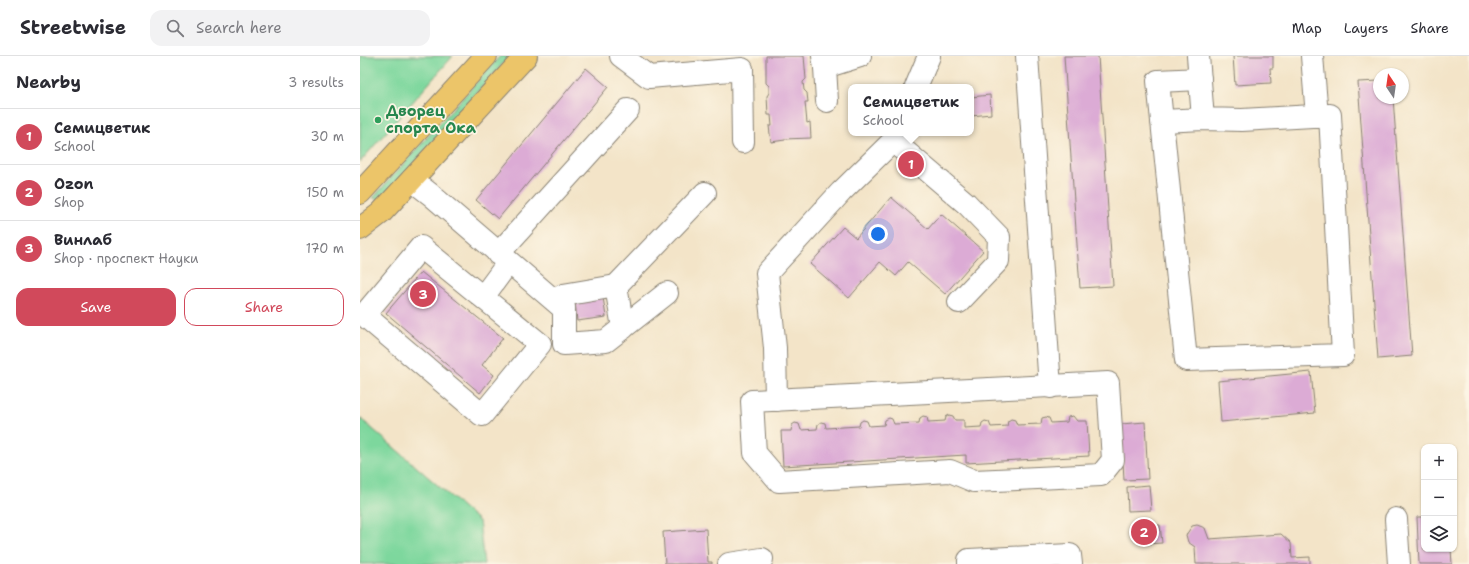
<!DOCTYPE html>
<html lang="en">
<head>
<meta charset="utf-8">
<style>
	:root { --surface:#fff; --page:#f2f2f3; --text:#2b2b33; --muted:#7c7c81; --line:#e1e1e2; --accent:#d1495b }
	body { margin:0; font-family:"Shantell Sans",sans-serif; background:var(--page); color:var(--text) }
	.controls { position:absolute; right:12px; bottom:12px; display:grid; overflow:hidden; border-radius:8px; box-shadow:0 1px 3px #0004 }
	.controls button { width:36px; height:36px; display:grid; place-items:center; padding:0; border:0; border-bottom:1px solid var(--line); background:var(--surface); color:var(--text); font:20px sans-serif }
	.compass { position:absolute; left:1013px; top:12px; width:36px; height:36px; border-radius:50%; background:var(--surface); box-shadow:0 1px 3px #0004; rotate:347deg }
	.you { position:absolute; left:518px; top:178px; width:14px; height:14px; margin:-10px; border:3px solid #fff; border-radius:50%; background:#1a73e8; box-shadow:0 0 0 6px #1a73e833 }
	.badge { display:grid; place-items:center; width:26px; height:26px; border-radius:50%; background:var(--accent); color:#fff; font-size:13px; font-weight:700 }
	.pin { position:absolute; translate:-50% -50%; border:2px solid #fff; box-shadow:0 1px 4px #0006 }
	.popup { position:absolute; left:488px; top:28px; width:126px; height:52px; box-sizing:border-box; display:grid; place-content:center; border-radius:8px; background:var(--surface); filter:drop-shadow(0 1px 3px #0005); font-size:13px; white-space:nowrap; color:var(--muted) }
	.popup b { font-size:15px; color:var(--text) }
	.popup::after { content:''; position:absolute; left:50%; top:100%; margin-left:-8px; border:8px solid transparent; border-top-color:var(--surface) }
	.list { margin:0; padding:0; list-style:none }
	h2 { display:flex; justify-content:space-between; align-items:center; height:52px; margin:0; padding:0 16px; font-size:17px }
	h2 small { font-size:13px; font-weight:400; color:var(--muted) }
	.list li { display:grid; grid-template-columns:26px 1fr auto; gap:12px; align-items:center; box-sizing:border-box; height:56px; padding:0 16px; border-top:1px solid var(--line) }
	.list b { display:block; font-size:15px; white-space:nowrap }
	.list p { margin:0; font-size:13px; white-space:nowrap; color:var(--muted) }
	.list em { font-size:13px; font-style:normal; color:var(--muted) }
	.actions { display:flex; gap:8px; padding:12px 16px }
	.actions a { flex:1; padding:9px 0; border:1px solid var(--accent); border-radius:12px; text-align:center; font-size:14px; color:var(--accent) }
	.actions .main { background:var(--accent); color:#fff }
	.icon { flex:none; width:22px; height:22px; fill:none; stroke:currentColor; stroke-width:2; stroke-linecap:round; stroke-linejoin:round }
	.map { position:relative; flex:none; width:1109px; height:508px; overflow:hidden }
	header { display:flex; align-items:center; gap:24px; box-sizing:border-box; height:56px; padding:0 20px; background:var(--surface); border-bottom:1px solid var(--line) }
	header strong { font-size:19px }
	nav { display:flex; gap:22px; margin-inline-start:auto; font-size:14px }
	.search { width:280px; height:36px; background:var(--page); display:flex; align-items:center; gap:10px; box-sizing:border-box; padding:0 14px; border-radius:12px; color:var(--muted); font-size:15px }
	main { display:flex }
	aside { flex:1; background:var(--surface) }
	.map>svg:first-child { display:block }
	.green { fill:#7dd79d; stroke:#4c7a5c }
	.building { fill:#dcabd5 }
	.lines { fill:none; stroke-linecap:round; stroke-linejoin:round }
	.minor-casing { stroke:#888072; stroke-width:24 }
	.major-casing { stroke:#888072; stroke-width:24 }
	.minor { stroke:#fff; stroke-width:22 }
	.major { stroke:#ecc569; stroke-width:22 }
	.leisure-dot { fill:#2e9e5b; stroke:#fcf5e5; stroke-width:1.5 }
	.labels { text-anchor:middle; stroke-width:3.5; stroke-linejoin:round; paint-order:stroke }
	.leisure-label { font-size:15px; font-weight:bold; fill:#27864d; stroke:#fcf5e5; text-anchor:start }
</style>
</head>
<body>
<header>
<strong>Streetwise</strong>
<div class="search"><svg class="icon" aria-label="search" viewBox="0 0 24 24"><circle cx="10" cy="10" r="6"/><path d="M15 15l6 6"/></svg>Search here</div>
<nav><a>Map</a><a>Layers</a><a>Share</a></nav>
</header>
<main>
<aside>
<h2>Nearby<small>3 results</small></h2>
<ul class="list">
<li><span class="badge">1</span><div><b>Семицветик</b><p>School</p></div><em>30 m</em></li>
<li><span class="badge">2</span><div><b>Ozon</b><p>Shop</p></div><em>150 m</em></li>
<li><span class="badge">3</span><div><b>Винлаб</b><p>Shop · проспект Науки</p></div><em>170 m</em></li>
</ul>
<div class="actions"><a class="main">Save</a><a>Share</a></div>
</aside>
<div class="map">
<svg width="1109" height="508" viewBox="0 0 1109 508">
	<rect width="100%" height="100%" fill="#fcf5e5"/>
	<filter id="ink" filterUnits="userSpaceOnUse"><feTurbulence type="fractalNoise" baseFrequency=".025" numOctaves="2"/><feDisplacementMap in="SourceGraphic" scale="8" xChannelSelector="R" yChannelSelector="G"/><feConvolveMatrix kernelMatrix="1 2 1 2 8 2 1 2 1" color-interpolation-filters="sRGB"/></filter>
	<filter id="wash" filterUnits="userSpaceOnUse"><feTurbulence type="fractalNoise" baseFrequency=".012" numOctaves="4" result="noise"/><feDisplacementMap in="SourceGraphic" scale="16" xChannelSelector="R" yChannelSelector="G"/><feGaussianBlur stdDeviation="0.9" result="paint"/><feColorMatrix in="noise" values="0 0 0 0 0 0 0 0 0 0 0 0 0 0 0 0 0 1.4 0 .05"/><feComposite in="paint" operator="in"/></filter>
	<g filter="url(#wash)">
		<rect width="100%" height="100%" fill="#f3e4c8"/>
		<g class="green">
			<polygon points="0,0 93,0 0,106"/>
			<polygon points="140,0 150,0 21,144 13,142"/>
			<polygon points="0,362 119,465 124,508 0,508"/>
		</g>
		<g id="blocks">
			<g class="building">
				<polygon points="406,0 444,0 446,23 443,26 444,34 447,37 448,46 445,46 447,67 450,66 451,82 424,83 425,84 411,86 409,70 412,70 411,59 408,59 407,40 409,37 409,30 406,27"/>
				<polygon points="704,0 738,0 753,230 720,232"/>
				<polygon points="873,0 913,0 913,12 910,12 911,27 875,29"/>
				<polygon points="226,12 248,31 138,163 116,144"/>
				<polygon points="1019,25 1019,42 1033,42 1052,300 1018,303 998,26"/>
				<polygon points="630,39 631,58 611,60 611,41"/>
				<polygon points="531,141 568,173 581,158 623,195 585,238 548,206 536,220 520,206 489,242 450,208 483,171 496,182"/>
				<polygon points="61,216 143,282 122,309 134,319 120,337 26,257"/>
				<polygon points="243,241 246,261 217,265 215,245"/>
				<polygon points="951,316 955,357 861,366 858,325"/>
				<polygon points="589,359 593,360 595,364 604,364 604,372 621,371 622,367 625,365 629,366 631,371 647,370 648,365 651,363 655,364 657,369 681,368 682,362 686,361 689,362 691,367 707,366 708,361 713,360 717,365 727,365 729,400 606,407 606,399 423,410 421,375 431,375 432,369 435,367 439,368 441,374 457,373 458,368 461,366 465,367 466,372 499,370 500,366 503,364 507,365 509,370 524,369 525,364 529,362 532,363 534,368 559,367 560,362 563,360 567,361 568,366 585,365 586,361"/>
				<polygon points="785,366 788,423 764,424 761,368"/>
				<polygon points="789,429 791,454 768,455 767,431"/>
				<polygon points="1057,461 1064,461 1064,493 1091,493 1092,508 1059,508"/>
				<polygon points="800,469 802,487 786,488 784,470"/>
				<polygon points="837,469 845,472 849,483 921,478 931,487 932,502 950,501 950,508 836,508 835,491 828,486 826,479 832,470"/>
				<polygon points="346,473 348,506 352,506 352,508 305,508 303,476"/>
			</g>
		</g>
	</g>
	<g filter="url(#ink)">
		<use href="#blocks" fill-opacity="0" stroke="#888072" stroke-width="1"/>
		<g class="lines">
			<defs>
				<g id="minor">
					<polyline points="261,0 289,21 382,13 383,86"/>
					<polyline points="463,0 465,11 500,0"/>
					<polyline points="667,0 690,331"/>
					<polyline points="838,0 843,63 802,65 826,304 983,299 970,59 882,64 843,63"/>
					<polyline points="952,0 957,60"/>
					<polyline points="465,11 467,45"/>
					<polyline points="556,31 569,0"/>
					<polyline points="802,65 798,25 840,23"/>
					<polyline points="533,85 607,148 639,181 638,205 599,246"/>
					<polyline points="52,124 70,138 204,253 204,288 246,285 307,237"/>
					<polygon points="61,191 180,288 122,359 4,259"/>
					<polyline points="138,198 268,54"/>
					<polyline points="256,230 345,137"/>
					<polyline points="123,241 148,207"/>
					<polyline points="204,253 203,239 256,230 263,272"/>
					<polygon points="748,327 753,404 741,419 614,425 590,415 419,425 395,397 392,345"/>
					<polyline points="416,344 415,292 407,217 481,136 533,85 536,77"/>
					<polyline points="1036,463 1039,508"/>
					<polyline points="369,508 402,503"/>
					<polyline points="609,508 609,504 710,499 711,508"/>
				</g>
				<g id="major">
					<polyline points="0,137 126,0"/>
					<polyline points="0,173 21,157 166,0"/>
				</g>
			</defs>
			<use href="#minor" class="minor-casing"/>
			<use href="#major" class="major-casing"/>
			<use href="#minor" class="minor"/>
			<use href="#major" class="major"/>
		</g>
	</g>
	<circle class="leisure-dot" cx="18" cy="64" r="4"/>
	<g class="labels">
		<g class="leisure-label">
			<text x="26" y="60">Дворец<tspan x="26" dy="17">спорта Ока</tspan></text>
		</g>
	</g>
</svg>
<div class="controls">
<button>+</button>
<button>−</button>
<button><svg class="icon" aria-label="layers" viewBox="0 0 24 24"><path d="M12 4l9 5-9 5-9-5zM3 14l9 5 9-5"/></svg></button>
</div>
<svg class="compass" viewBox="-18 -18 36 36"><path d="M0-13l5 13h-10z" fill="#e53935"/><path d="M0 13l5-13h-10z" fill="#7c7c81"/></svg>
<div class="you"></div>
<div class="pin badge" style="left:551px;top:108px">1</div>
<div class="popup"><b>Семицветик</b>School</div>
<div class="pin badge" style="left:784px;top:476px">2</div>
<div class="pin badge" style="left:63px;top:238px">3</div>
</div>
</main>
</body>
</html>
